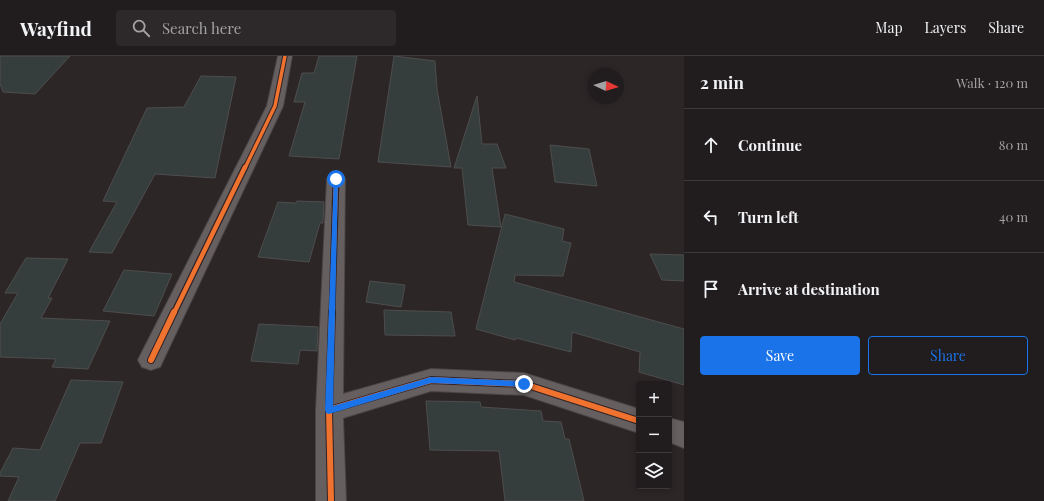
<!DOCTYPE html>
<html lang="en">
<head>
<meta charset="utf-8">
<style>
	:root { --surface:#211c1d; --page:#2d292a; --text:#f1f3f6; --muted:#a2a1a4; --line:#3e3a3b; --accent:#1a73e8 }
	body { margin:0; font-family:"Playfair Display",serif; background:var(--page); color:var(--text) }
	.controls { position:absolute; right:12px; bottom:12px; display:grid; overflow:hidden; border-radius:4px; box-shadow:0 2px 6px #0003 }
	.controls button { width:36px; height:36px; display:grid; place-items:center; padding:0; border:0; border-bottom:1px solid var(--line); background:var(--surface); color:var(--text); font:20px sans-serif }
	.compass { position:absolute; left:588px; top:12px; width:36px; height:36px; border-radius:50%; background:var(--surface); box-shadow:0 2px 6px #0003; rotate:94deg }
	.stop { position:absolute; width:12px; height:12px; margin:-9px; border:3px solid #1a73e8; border-radius:50%; background:#fff }
	.stop.end { background:#1a73e8; border-color:#fff; box-shadow:0 1px 4px #0008 }
	.list { margin:0; padding:0; list-style:none }
	h2 { display:flex; justify-content:space-between; align-items:center; height:52px; margin:0; padding:0 16px; font-size:17px }
	h2 small { font-size:13px; font-weight:400; color:var(--muted) }
	.list li { display:grid; grid-template-columns:26px 1fr auto; gap:12px; align-items:center; box-sizing:border-box; height:72px; padding:0 16px; border-top:1px solid var(--line) }
	.list b { display:block; font-size:15px; white-space:nowrap }
	.list em { font-size:13px; font-style:normal; color:var(--muted) }
	.actions { display:flex; gap:8px; padding:12px 16px }
	.actions a { flex:1; padding:9px 0; border:1px solid var(--accent); border-radius:4px; text-align:center; font-size:14px; color:var(--accent) }
	.actions .main { background:var(--accent); color:#fff }
	.icon { flex:none; width:22px; height:22px; fill:none; stroke:currentColor; stroke-width:2; stroke-linecap:round; stroke-linejoin:round }
	.map { position:relative; flex:none; width:684px; height:445px; overflow:hidden }
	header { display:flex; align-items:center; gap:24px; box-sizing:border-box; height:56px; padding:0 20px; background:var(--surface); border-bottom:1px solid var(--line) }
	header strong { font-size:19px }
	nav { display:flex; gap:22px; margin-inline-start:auto; font-size:14px }
	.search { width:280px; height:36px; background:var(--page); display:flex; align-items:center; gap:10px; box-sizing:border-box; padding:0 14px; border-radius:4px; color:var(--muted); font-size:15px }
	main { display:flex }
	aside { flex:1; background:var(--surface) }
	.map>svg:first-child { display:block }
	.building { fill:#363e3d; stroke:#4e4d4d }
	.lines { fill:none; stroke-linecap:round; stroke-linejoin:round }
	.minor-casing { stroke:#4a4445; stroke-width:2 }
	.minor { fill:#655f60; fill-rule:evenodd }
	.cycleway-far2-casing { stroke:#302225; stroke-width:5.5 }
	.cycleway-far1-casing { stroke:#302225; stroke-width:7 }
	.cycleway-casing { stroke:#302225; stroke-width:8 }
	.cycleway-far2 { stroke:#ef722f; stroke-width:3.5 }
	.cycleway-far1 { stroke:#ef722f; stroke-width:4.5 }
	.cycleway { stroke:#ef722f; stroke-width:6 }
	.route { fill:#1a73e8 }
</style>
</head>
<body>
<header>
<strong>Wayfind</strong>
<div class="search"><svg class="icon" aria-label="search" viewBox="0 0 24 24"><circle cx="10" cy="10" r="6"/><path d="M15 15l6 6"/></svg>Search here</div>
<nav><a>Map</a><a>Layers</a><a>Share</a></nav>
</header>
<main>
<div class="map">
<svg width="684" height="445" viewBox="0 0 684 445">
	<rect width="100%" height="100%" fill="#2c2627"/>
	<g class="building">
		<polygon points="0,0 70,0 35,38 3,36 0,28"/>
		<polygon points="319,0 357,0 339,103 289,100 305,46 294,46 302,17 314,17"/>
		<polygon points="394,0 435,5 437,33 451,111 378,106"/>
		<polygon points="201,20 236,21 215,122 155,118 112,197 89,196 117,146 103,145 147,52 184,51"/>
		<polygon points="477,40 482,88 497,88 506,112 492,112 501,171 468,169 462,112 454,112"/>
		<polygon points="550,89 589,93 597,130 555,126"/>
		<polygon points="297,145 324,146 323,167 320,167 309,206 258,201 278,146 296,147"/>
		<polygon points="505,158 564,173 562,185 571,187 563,220 515,219 514,226 684,273 684,329 639,316 640,296 572,276 571,296 516,282 515,284 476,273"/>
		<polygon points="650,198 684,199 684,225 662,224"/>
		<polygon points="26,202 68,203 48,242 52,242 41,262 110,265 88,313 52,311 56,303 0,301 0,268 18,237 5,237"/>
		<polygon points="124,214 172,218 154,260 103,255"/>
		<polygon points="370,225 405,229 401,251 366,246"/>
		<polygon points="384,254 451,256 455,280 385,279"/>
		<polygon points="259,268 318,271 317,295 300,294 298,308 251,305"/>
		<polygon points="71,324 123,326 101,387 80,387 55,445 8,445 19,421 0,420 0,417 13,392 40,394"/>
		<polygon points="426,345 480,346 481,351 541,355 543,365 561,366 565,383 569,383 584,445 505,445 499,395 430,394"/>
	</g>
	<g class="lines">
		<defs>
			<g id="minor">
				<polygon points="278,0 292,0 283,50 160,311 151,314 142,311 138,304 267,50"/>
				<polygon points="336,118 342,119 345,123 343,338 431,313 524,317 639,353 639,377 524,339 431,335 343,362 346,445 316,445 316,354 327,123 330,119"/>
				<polygon points="669,362 684,366 684,392 669,386"/>
			</g>
		</defs>
		<use href="#minor" class="minor-casing"/>
		<use href="#minor" class="minor"/>
		<defs>
			<polyline id="cycleway-far2" points="245,112 275,50 285,0"/>
			<g id="cycleway-far1">
				<polyline points="174,257 245,111"/>
				<polyline points="332,257 336,123"/>
			</g>
			<g id="cycleway">
				<polyline points="151,304 174,256"/>
				<polyline points="329,354 431,324 524,328 639,365"/>
				<polyline points="331,445 329,354 332,256"/>
			</g>
		</defs>
		<use href="#cycleway-far2" class="cycleway-far2-casing"/>
		<use href="#cycleway-far1" class="cycleway-far1-casing"/>
		<use href="#cycleway" class="cycleway-casing"/>
		<use href="#cycleway-far2" class="cycleway-far2"/>
		<use href="#cycleway-far1" class="cycleway-far1"/>
		<use href="#cycleway" class="cycleway"/>
	</g>
	<polygon class="route" points="334,121 338,123 333,350 431,321 524,325 527,326 527,331 431,327 329,358 326,357 325,354"/>
</svg>
<div class="controls">
<button>+</button>
<button>−</button>
<button><svg class="icon" aria-label="layers" viewBox="0 0 24 24"><path d="M12 4l9 5-9 5-9-5zM3 14l9 5 9-5"/></svg></button>
</div>
<svg class="compass" viewBox="-18 -18 36 36"><path d="M0-13l5 13h-10z" fill="#e53935"/><path d="M0 13l5-13h-10z" fill="#a2a1a4"/></svg>
<div class="stop" style="left:336px;top:123px"></div>
<div class="stop end" style="left:524px;top:328px"></div>
</div>
<aside>
<h2>2 min<small>Walk · 120 m</small></h2>
<ul class="list">
<li><svg class="icon" aria-label="ahead" viewBox="0 0 24 24"><path d="M12 20V5M6 11l6-6 6 6"/></svg><div><b>Continue</b></div><em>80 m</em></li>
<li><svg class="icon" aria-label="left" viewBox="0 0 24 24"><path d="M17 20v-9H6M10 6l-5 5 5 5"/></svg><div><b>Turn left</b></div><em>40 m</em></li>
<li><svg class="icon" aria-label="arrive" viewBox="0 0 24 24"><path d="M6 21V4h12l-3 4 3 4H6"/></svg><div><b>Arrive at destination</b></div></li>
</ul>
<div class="actions"><a class="main">Save</a><a>Share</a></div>
</aside>
</main>
</body>
</html>
